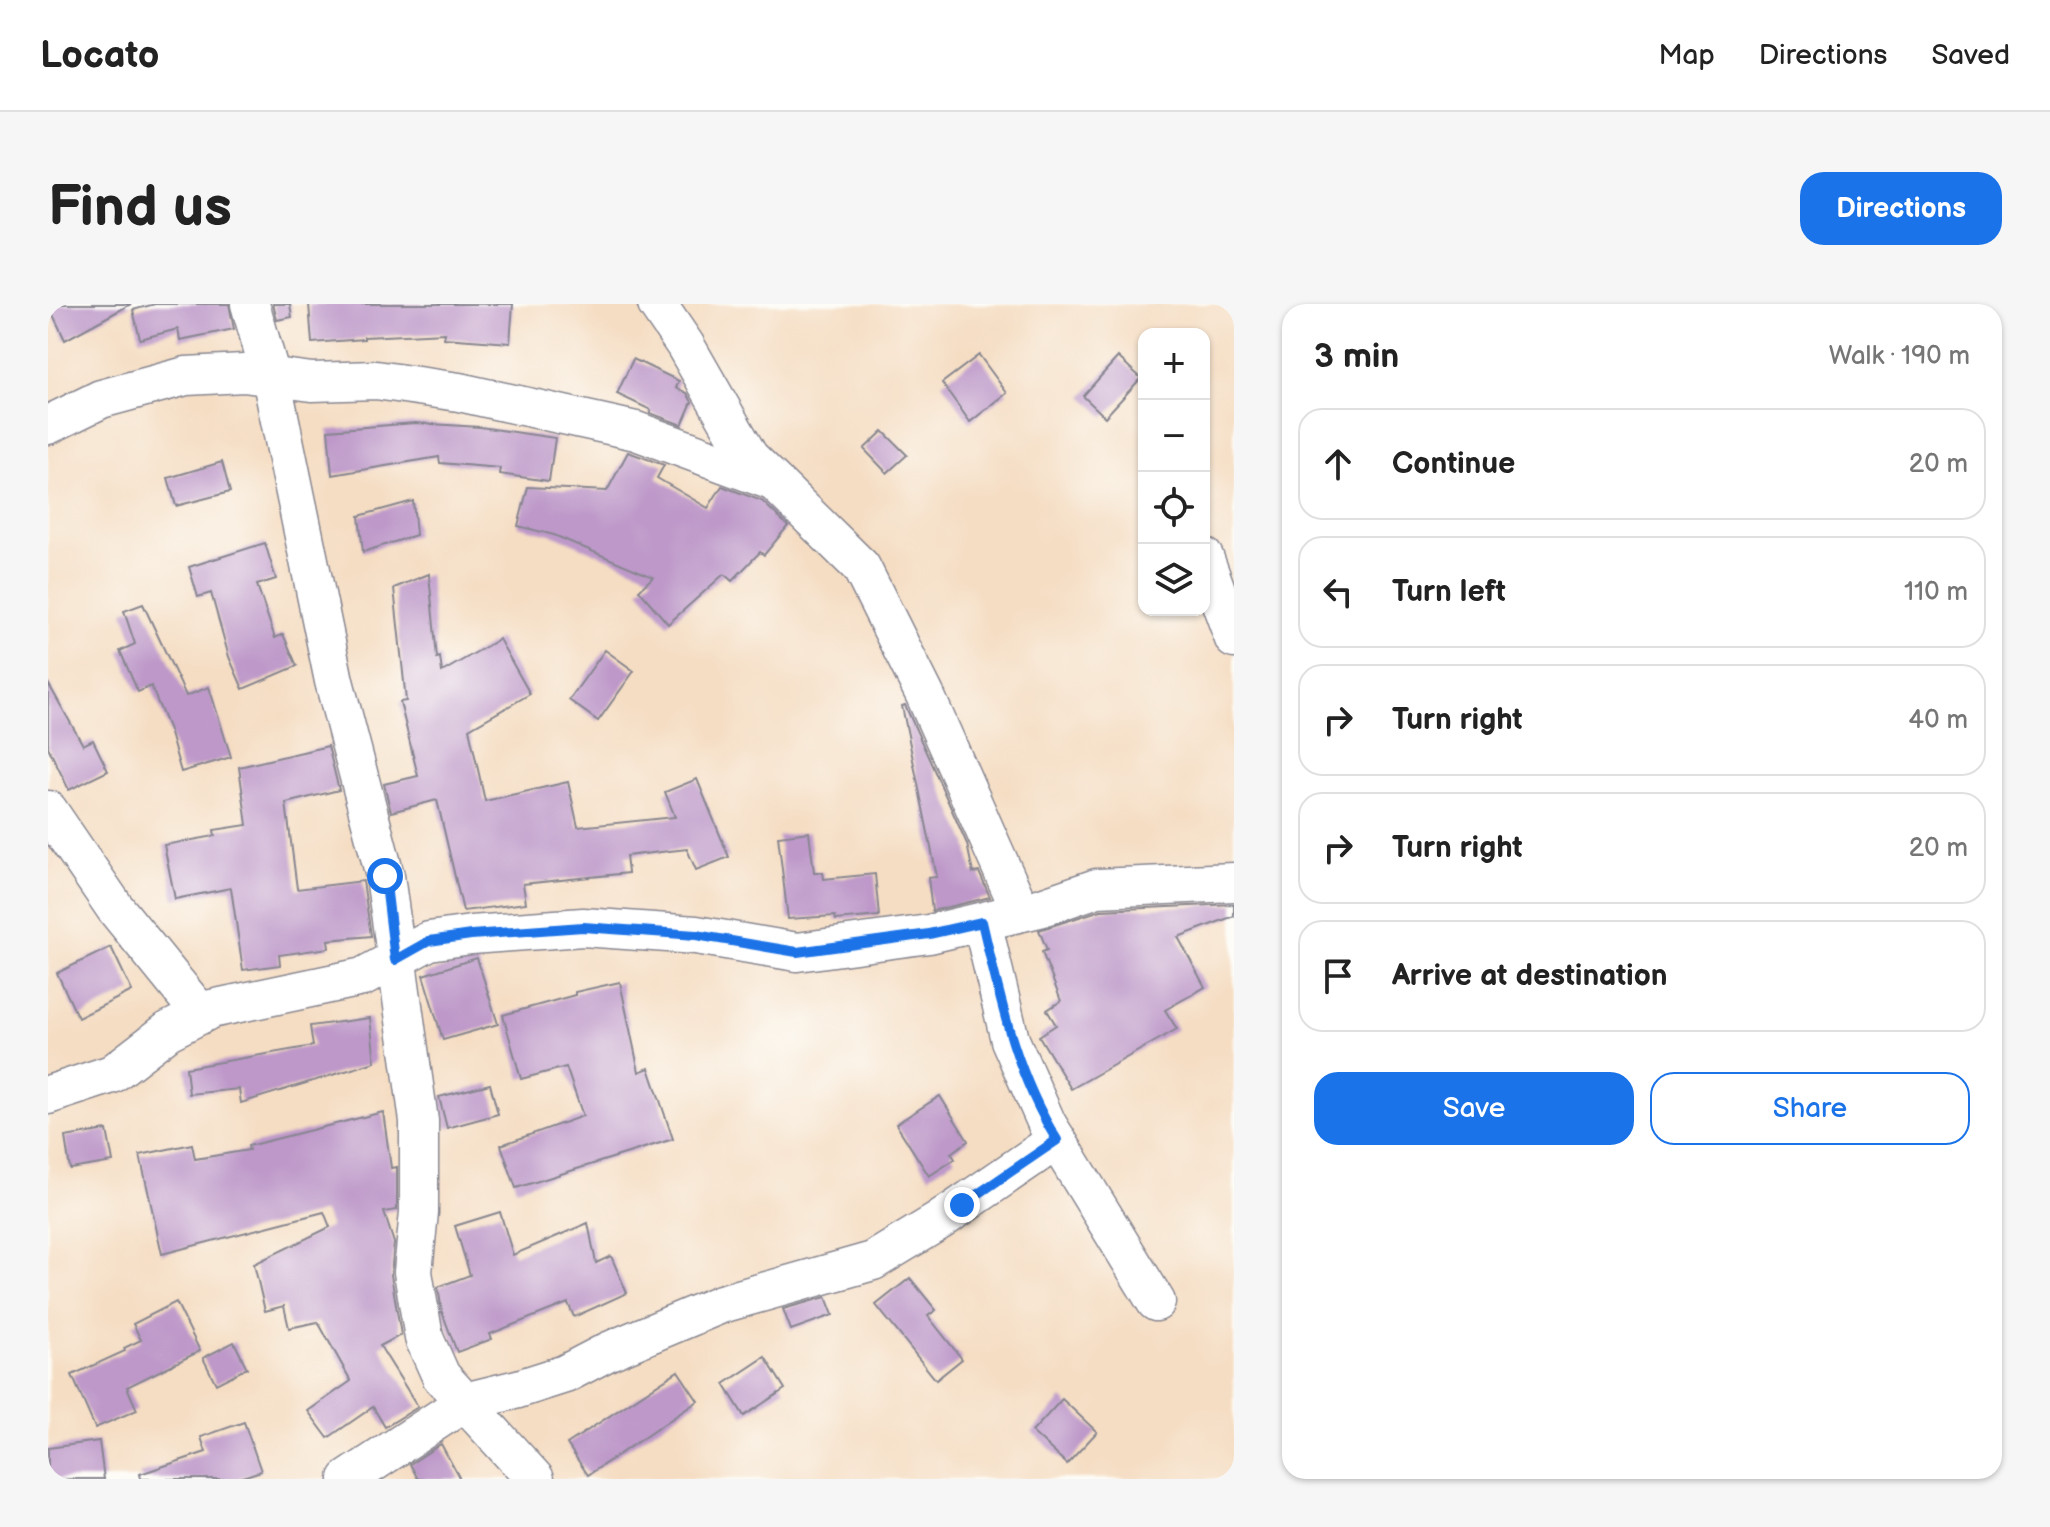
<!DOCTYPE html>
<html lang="en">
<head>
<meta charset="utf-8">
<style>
	:root { --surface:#fff; --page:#f6f6f6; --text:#222; --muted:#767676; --line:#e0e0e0; --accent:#1a73e8 }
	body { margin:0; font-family:"Balsamiq Sans",sans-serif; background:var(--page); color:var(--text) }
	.controls { position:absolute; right:24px; top:24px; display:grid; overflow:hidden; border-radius:16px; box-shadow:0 2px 6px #0004 }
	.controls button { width:72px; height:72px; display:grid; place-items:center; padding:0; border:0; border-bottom:2px solid var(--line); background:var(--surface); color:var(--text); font:40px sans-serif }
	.stop { position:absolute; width:24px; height:24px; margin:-18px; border:6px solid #1a73e8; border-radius:50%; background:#fff }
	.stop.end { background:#1a73e8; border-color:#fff; box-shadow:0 2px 8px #0008 }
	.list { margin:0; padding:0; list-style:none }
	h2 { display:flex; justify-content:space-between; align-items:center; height:104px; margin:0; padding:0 32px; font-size:34px }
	h2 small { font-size:26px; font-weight:400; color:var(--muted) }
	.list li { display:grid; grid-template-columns:52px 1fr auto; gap:24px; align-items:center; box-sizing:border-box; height:112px; margin:0 16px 16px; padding:0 16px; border:2px solid var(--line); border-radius:24px }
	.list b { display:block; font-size:30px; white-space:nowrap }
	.list em { font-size:26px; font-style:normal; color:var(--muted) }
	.actions { display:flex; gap:16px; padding:24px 32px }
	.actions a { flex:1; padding:18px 0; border:2px solid var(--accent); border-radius:24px; text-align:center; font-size:28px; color:var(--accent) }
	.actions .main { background:var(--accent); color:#fff }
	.icon { flex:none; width:44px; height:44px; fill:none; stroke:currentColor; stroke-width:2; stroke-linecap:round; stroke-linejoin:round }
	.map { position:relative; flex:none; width:1186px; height:1175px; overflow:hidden; border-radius:24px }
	header { display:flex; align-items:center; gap:48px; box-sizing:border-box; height:112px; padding:0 40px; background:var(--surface); border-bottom:2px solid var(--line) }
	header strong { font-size:38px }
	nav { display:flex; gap:44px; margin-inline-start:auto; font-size:28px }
	.intro { display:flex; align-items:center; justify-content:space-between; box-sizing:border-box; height:192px; padding:0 48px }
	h1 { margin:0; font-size:56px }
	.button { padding:20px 36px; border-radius:24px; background:var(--accent); color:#fff; font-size:28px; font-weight:700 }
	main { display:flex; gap:48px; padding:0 48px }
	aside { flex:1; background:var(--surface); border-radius:24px; box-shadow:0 2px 6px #0004 }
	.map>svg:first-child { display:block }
	.building { fill:#bd98c9 }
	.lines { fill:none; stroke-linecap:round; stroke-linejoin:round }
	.minor-casing { stroke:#888690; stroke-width:41 }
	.minor { stroke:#fff; stroke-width:38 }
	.route { stroke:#1a73e8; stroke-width:10 }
</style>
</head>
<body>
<header>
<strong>Locato</strong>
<nav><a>Map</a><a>Directions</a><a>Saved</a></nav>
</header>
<div class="intro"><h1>Find us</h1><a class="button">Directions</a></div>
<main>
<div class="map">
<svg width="1186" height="1175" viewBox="0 0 1186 1175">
	<rect width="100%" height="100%" fill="#fdfcf7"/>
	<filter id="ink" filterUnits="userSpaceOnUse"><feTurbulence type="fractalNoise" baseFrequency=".0125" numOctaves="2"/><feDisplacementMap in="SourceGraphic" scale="16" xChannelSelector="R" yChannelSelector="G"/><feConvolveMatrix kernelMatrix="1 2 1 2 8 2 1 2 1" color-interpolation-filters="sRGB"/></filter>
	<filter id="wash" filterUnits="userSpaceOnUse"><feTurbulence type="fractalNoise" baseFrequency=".006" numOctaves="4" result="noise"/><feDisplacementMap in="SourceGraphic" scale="32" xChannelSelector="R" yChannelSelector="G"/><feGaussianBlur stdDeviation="1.8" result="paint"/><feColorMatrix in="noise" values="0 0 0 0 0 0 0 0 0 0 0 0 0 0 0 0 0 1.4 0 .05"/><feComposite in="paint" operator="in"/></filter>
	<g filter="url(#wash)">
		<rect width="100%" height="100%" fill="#f5ddc3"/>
		<g id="blocks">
			<g class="building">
				<polygon points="0,0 83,0 17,36"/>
				<polygon points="107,0 181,0 186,25 132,36 130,25 92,35 85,6"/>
				<polygon points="225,0 242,0 244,13 229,16"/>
				<polygon points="261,0 465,0 462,39 396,34 397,29 316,33 316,35 264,39"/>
				<polygon points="931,51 959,89 922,118 894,79"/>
				<polygon points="1070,53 1093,74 1057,113 1035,92"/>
				<polygon points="585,55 631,77 628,84 639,89 644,98 634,121 602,109 603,106 569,90"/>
				<polygon points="367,119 432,123 507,134 501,177 451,170 452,164 392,159 391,153 284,171 280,126"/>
				<polygon points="835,127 859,151 839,169 816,145"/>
				<polygon points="580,148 616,161 609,174 660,204 674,182 714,197 740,222 716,251 712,248 684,277 676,270 620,320 591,286 605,273 506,231 470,222 480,183 559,187"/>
				<polygon points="174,158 182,188 128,202 120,174"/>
				<polygon points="365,197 368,231 315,248 311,212"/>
				<polygon points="217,239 228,275 209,281 227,334 235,330 249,362 195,385 181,353 163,289 150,293 141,263"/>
				<polygon points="381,270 389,354 392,353 394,368 451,335 482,390 421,425 437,497 520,478 530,523 627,513 617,488 649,475 681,553 648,566 639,545 578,552 580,569 475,580 478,599 415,607 389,496 343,508 336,480 370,472 352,398 358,397 346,284"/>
				<polygon points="95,300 138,392 161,383 183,453 133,468 121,426 103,382 90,388 72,347 87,340 76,307"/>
				<polygon points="557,346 586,367 550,417 521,396"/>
				<polygon points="0,379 35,441 45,436 60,467 21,486 0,443"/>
				<polygon points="857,401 919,540 925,569 931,568 942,593 884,607 880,574 889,573 854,402"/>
				<polygon points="280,442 291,486 238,499 249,585 315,577 323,632 280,636 281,644 231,651 232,661 195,666 183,584 127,595 116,541 167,532 166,526 199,521 191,463"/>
				<polygon points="761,528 766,568 775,568 776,575 827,570 831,612 788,616 787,612 740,615 730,532"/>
				<polygon points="1186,600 1186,612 1130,633 1157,683 1117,706 1129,725 1023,785 991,732 1008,721 999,706 1013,697 994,648 999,646 991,626 1053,606"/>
				<polygon points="63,643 84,687 30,714 9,669"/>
				<polygon points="429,654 450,720 395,736 375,671"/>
				<polygon points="572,678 591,768 601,764 625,835 468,884 453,841 535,812 518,763 473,775 455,711 527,691 527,688"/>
				<polygon points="322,714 327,758 193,799 191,785 141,790 138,764 265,742 262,722"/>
				<polygon points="442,780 450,810 399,824 391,793"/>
				<polygon points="892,792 920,837 903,849 907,855 881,872 848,820"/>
				<polygon points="335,808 343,864 349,863 349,906 336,908 346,939 343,971 353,1031 332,1042 370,1103 337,1123 325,1103 280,1134 260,1107 303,1077 270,1018 241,1024 236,1002 217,1007 206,960 282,923 276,908 114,950 92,851 144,840 147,855 201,846 200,842"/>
				<polygon points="59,826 65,858 22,865 17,833"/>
				<polygon points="452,908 465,951 540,919 548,959 563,952 579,989 526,1013 520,999 442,1030 444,1035 409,1048 394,1008 390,983 422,971 407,922"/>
				<polygon points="862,974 888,1006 880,1012 914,1055 888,1076 828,1001"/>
				<polygon points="778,993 785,1011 743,1026 735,1005"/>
				<polygon points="128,998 152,1047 79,1083 89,1106 47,1124 24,1071 77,1047 76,1044 93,1036 85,1020"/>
				<polygon points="186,1038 199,1064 168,1080 155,1054"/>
				<polygon points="717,1053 737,1085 696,1112 676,1080"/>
				<polygon points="630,1067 650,1097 540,1171 519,1140"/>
				<polygon points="1014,1095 1049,1128 1019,1160 984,1128"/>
				<polygon points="196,1118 213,1167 188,1175 93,1175 92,1170 158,1148 153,1133"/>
				<polygon points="51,1137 56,1175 0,1175 0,1144"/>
				<polygon points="393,1140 412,1175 370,1175 362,1160"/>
			</g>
		</g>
	</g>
	<g filter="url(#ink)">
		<use href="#blocks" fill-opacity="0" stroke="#888690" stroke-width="2"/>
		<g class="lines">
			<defs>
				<g id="minor">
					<polyline points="202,0 223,73 286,377 337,572 371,817 371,908 365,968 376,1034 393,1072 487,1175"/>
					<polyline points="609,0 637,41 701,153 813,263 877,391 973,608"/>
					<polyline points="0,121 53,95 138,72 196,69 264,78 328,76 411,88 588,127 724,177"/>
					<polyline points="1156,253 1186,335"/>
					<polyline points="0,506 67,604 153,710"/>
					<polyline points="934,618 962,736 999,820 1108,998"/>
					<polyline points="0,791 64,770 120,727 163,705 315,673 381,637 423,631 535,623 648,631 749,648 881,630 991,604 1049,584 1186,578"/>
					<polyline points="300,1175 417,1098 470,1085 517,1070 561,1047 673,1000 825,957 891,917 1009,836"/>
				</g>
			</defs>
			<use href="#minor" class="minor-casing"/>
			<use href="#minor" class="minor"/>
		</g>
	</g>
	<g class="lines" filter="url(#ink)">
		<path class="route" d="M337,572L347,656L381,637L423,631L535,623L648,631L749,648L881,630L934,618C952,694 967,769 1009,836L914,901"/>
	</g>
</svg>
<div class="controls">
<button>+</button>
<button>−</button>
<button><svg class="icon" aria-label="locate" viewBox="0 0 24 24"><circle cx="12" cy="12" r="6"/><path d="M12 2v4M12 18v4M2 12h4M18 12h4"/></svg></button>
<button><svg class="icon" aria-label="layers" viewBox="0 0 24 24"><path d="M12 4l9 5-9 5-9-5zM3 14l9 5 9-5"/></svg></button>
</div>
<div class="stop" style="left:337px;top:572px"></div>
<div class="stop end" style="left:914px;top:901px"></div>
</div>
<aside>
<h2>3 min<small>Walk · 190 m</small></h2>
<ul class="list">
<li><svg class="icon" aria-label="ahead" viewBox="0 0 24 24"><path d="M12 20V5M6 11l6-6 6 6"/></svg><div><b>Continue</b></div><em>20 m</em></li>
<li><svg class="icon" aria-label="left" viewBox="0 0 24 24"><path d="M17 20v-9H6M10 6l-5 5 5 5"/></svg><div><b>Turn left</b></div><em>110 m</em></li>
<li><svg class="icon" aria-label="right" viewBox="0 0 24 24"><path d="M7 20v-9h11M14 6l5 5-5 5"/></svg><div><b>Turn right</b></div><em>40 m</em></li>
<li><svg class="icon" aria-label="right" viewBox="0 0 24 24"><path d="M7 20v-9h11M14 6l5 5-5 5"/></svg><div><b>Turn right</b></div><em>20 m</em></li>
<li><svg class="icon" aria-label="arrive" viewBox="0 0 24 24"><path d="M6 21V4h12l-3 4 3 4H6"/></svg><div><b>Arrive at destination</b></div></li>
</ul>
<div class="actions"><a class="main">Save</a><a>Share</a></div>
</aside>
</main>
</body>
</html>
